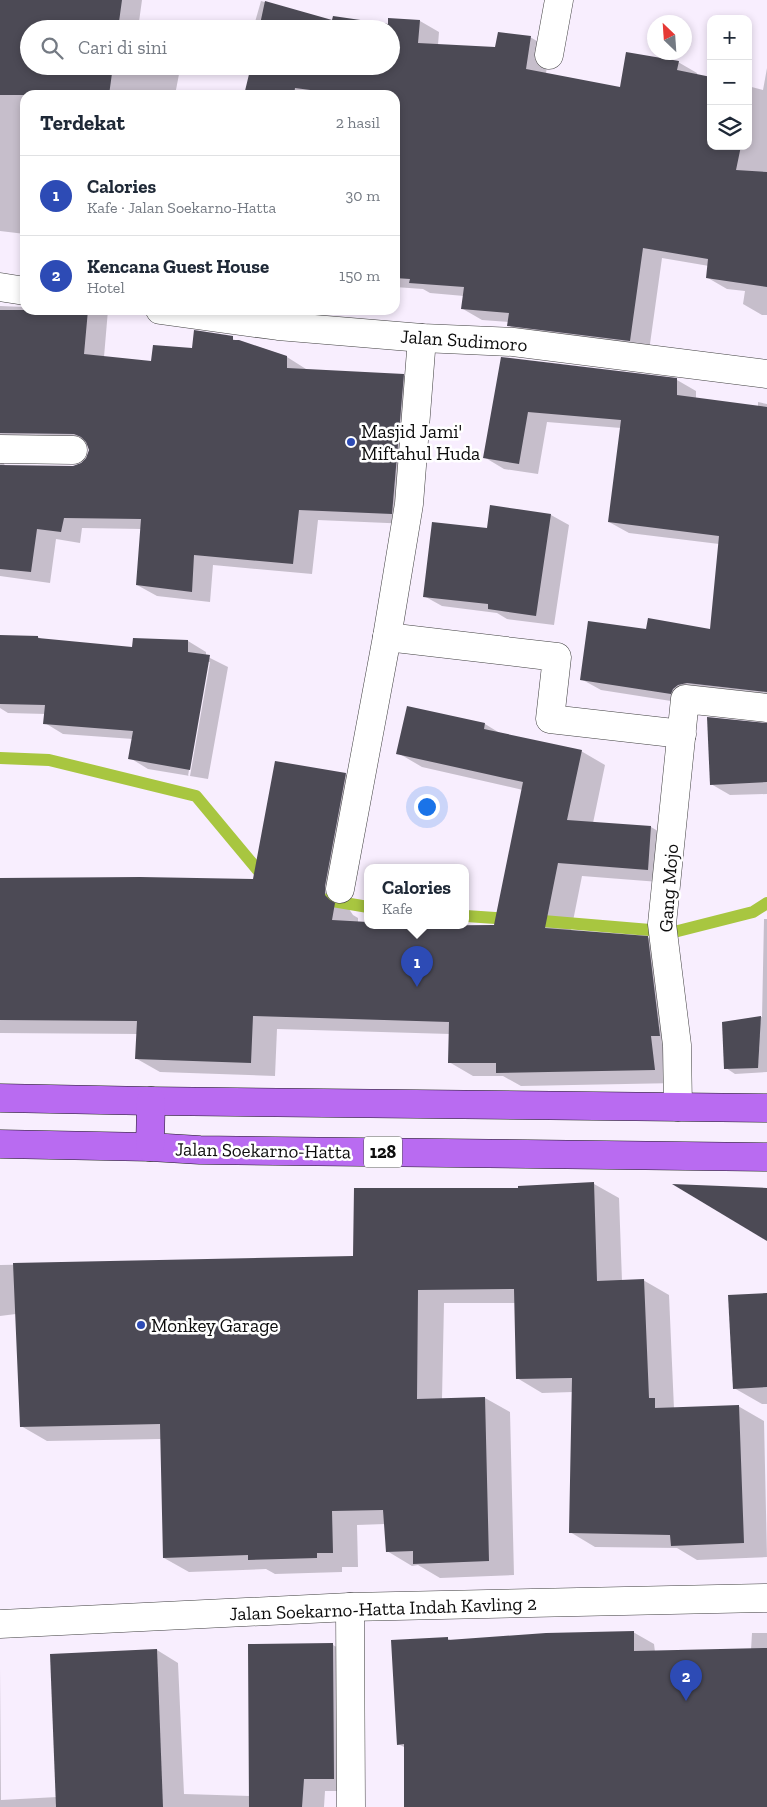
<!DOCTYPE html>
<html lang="id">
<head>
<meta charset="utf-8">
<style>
	:root { --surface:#fff; --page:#f2f2f3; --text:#1f2937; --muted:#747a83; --line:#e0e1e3; --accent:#2d4bb5 }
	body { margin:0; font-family:"Zilla Slab",serif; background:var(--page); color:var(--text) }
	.controls { position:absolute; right:15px; top:15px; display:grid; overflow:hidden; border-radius:10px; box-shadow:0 2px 8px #0003 }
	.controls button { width:45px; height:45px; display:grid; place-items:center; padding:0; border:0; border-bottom:1px solid var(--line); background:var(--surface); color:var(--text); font:25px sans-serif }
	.compass { position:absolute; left:647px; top:15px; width:45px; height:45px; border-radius:50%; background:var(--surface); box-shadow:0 2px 8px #0003; rotate:335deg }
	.you { position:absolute; left:426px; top:806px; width:18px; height:18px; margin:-12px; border:4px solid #fff; border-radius:50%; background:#1a73e8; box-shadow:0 0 0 8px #1a73e833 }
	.badge { display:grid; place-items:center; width:32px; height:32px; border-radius:50%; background:var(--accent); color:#fff; font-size:16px; font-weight:700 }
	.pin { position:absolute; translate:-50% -41px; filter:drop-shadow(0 1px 2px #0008) }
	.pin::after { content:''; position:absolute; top:26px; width:18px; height:15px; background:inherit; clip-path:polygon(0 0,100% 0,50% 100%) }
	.popup { position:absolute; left:364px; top:864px; width:105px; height:65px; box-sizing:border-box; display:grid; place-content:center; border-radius:10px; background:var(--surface); filter:drop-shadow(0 1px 4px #0005); font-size:16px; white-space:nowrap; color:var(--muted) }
	.popup b { font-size:19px; color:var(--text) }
	.popup::after { content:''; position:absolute; left:50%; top:100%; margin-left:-10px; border:10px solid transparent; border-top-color:var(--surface) }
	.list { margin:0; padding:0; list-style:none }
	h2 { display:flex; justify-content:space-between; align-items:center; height:65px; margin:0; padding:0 20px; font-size:21px }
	h2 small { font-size:16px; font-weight:400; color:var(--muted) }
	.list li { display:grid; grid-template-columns:32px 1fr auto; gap:15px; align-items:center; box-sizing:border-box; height:80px; padding:0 20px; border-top:1px solid var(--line) }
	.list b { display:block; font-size:19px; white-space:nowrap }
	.list p { margin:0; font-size:16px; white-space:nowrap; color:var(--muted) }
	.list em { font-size:16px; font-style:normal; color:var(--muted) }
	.icon { flex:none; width:28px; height:28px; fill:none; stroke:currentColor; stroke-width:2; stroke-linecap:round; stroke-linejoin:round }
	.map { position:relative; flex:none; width:767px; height:1807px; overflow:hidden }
	.search { position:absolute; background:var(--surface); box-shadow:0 2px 8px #0003; left:20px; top:20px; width:380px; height:55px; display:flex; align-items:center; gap:12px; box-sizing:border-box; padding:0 18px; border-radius:28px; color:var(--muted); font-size:19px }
	.panel { position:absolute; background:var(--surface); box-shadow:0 2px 8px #0003; left:20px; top:90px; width:380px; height:225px; border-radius:15px }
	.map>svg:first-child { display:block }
	.shadow { fill:#0003; fill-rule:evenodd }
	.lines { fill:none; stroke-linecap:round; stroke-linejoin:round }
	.stream { stroke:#a8c640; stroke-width:12 }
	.building { fill:#4c4a55 }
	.minor-casing { stroke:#404040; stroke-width:29 }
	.primary-casing { stroke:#1e1e1e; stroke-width:29 }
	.minor { stroke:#fff; stroke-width:28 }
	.primary { stroke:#b96bf1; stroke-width:28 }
	.poi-dot { fill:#2d4bb5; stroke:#fff; stroke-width:2 }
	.labels { text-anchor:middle; stroke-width:5; stroke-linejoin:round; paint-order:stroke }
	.shield { fill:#fff; stroke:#565656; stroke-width:1 }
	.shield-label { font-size:18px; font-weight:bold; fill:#0d0d0d }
	.street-label { font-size:19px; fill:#0d0d0d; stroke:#fff }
	.poi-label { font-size:19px; fill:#0d0d0d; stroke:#fff; text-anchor:start }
</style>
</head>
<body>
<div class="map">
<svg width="767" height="1807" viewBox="0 0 767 1807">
	<rect width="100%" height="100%" fill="#f8eefe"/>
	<g class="shadow">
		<polygon points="52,0 142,0 138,29 29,29 29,66 174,66 180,69 175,95 25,95 25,234 0,231 0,18"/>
		<polygon points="261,1 333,21 389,25 420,21 439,32 438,45 497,48 530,37 549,48 546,74 621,88 678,62 697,73 711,146 748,146 748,86 763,90 767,68 767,315 762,315 743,304 745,291 727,289 708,278 709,266 662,258 649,351 527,336 508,325 509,322 482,320 463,309 464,296 430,293 423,289 395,287 395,95 246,95 391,66 391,29 253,29"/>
		<path d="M0,306L25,307V310H108L104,357L152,362L193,349L223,336L287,357L306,369V370L403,375L422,386L410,524L318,520L312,574L213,565L210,602L157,596L137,585L141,529L82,528L80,543L56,539L50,583L0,576ZM20,444L88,445L90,450L88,458L82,464L73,467L5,466L3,461Z"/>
		<polygon points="502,358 677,380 696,391 696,399 758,407 758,402 767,404 767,701 690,704 601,690 581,679 647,630 711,630 719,544 629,533 609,522 621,428 547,422 538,474 504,469 484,457"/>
		<polygon points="491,506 551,515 569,525 554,625 507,619 497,613 442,606 424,596 488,529"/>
		<path d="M0,636L38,637L43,640L133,648L134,640L188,641L206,652V656L228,667L208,779L148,769L130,758L133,739L63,734L45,723L46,714L8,713L0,708ZM208,662H210L190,776H188Z"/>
		<polygon points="408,708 485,724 503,735 581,751 605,765 593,823 651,827 675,841 672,883 582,876 571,931 647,937 671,951 678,1083 521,1086 503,1076 473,1076 449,1062 450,1034 277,1029 275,1076 160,1072 137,1059 138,1034 0,1033 0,879 254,881 345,774 369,788 348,900 349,909 353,915 358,918 358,923 368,923 368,926 495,927 523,790 422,767 398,753"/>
		<polygon points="767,725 767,794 730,795 711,784"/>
		<polygon points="764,919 767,919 767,1072 735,1074 726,1068 723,1023 762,1017"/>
		<polygon points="594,1184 619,1198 622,1281 643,1280 669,1295 674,1409 738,1406 764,1421 767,1557 697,1560 677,1548 595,1547 570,1532 573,1392 542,1393 517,1378 516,1303 444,1303 442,1399 485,1398 510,1412 514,1575 440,1578 418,1565 412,1566 387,1551 385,1524 357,1525 358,1567 342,1567 342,1572 275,1574 266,1569 189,1572 164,1558 161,1439 47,1441 21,1426 16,1314 0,1316 0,1265 354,1258 519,1190"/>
		<polygon points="767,1294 767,1404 762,1404 734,1388"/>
		<polygon points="633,1632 654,1644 655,1652 751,1650 752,1633 767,1633 767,1807 405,1807 406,1748 398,1744 447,1638 452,1641"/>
		<polygon points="333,1645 354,1657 355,1791 325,1791 324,1807 0,1807 0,1667 1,1800 57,1797 157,1650 178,1663 184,1794 250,1796"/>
	</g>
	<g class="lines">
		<g class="stream">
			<polyline points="0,758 49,760 196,796 266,880"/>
			<polyline points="315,898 368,907"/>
			<polyline points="466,916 511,919"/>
			<polyline points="531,920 674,932 753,912 767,903"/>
		</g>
	</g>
	<g class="building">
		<polygon points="0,0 122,0 118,29 29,29 29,66 113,66 109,95 0,95"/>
		<polygon points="265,1 332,20 333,16 388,24 388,18 420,20 418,43 495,47 498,32 531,36 526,69 620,87 626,52 679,61 677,70 711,77 711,146 741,146 736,170 767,172 767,287 706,278 708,259 643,248 630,341 507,326 509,313 461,309 464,287 409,283 410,279 395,278 395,95 348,95 295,88 294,95 244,95 251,66 391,66 391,29 259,29"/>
		<polygon points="0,310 88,310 84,354 151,361 153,345 192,348 194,330 233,336 233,340 239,340 287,356 287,368 404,374 392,514 299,510 293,564 194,555 192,592 136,585 141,519 64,518 61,532 37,529 31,572 0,569 0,465 73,466 81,463 86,458 89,450 86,442 81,437 74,434 0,433"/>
		<polygon points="501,357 677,378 677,395 767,407 767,692 687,683 678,685 673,689 671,694 580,680 588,621 646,629 648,618 710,629 719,536 608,522 621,420 528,412 519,464 483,458"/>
		<polygon points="490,505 551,514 536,616 488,609 488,604 423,597 432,522 487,528"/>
		<polygon points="0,635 38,636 38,638 132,647 133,638 188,640 188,652 210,655 190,770 128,759 133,731 43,724 45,705 0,704"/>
		<polygon points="407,706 485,723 484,729 582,750 567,820 651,826 648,870 558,863 545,928 648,936 660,1036 651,1036 655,1070 496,1073 496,1063 448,1063 449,1022 253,1016 251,1063 135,1059 137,1021 0,1020 0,878 140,877 253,879 275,761 346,773 325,886 325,895 330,900 335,903 332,920 368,922 368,926 494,925 523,782 396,754"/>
		<polygon points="707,717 767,723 767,782 710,785"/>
		<polygon points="761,1016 758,1068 724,1069 722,1022"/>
		<polygon points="594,1182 597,1281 644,1279 649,1398 655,1398 655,1408 739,1405 744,1543 671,1546 670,1535 569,1533 572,1378 516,1379 514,1289 418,1290 417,1399 485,1397 489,1561 413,1564 413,1551 386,1552 383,1510 332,1511 333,1553 317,1553 317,1558 248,1560 248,1555 163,1558 160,1424 20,1427 13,1263 353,1256 354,1188 518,1188 518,1186"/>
		<polygon points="672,1184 767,1188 767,1241"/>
		<polygon points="767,1293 767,1387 733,1389 728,1295"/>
		<polygon points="634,1631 634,1651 767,1648 767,1807 404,1807 404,1744 397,1745 391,1640 448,1637 448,1640 546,1633"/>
		<polygon points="333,1643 334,1779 304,1779 302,1807 249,1807 248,1644"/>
		<polygon points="157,1649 163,1807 56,1807 50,1654"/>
	</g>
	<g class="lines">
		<defs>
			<g id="minor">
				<polyline points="549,55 559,0"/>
				<polyline points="0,287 25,291"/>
				<polyline points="160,310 278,326 422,338 513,342 767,374"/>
				<polyline points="0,449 73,450"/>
				<polyline points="387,637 557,657 550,719 682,734"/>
				<polyline points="340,889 387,637 409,504 422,338"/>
				<polyline points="678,1107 677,1045 662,924 685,699 767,708"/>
				<polyline points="350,1607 351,1807"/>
				<polyline points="0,1624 350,1607 767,1598"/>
			</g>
			<g id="primary">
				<polyline points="0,1098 151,1101 767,1108"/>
				<polyline points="0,1144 150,1147 200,1150 767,1157"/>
				<polyline points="150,1147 151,1101"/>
			</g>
		</defs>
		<use href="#minor" class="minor-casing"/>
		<use href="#primary" class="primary-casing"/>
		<use href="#minor" class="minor"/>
		<use href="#primary" class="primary"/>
	</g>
	<g class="poi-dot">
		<circle cx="351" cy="442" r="5"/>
		<circle cx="141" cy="1325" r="5"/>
	</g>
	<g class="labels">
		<rect class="shield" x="364" y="1136.5" width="38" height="31" rx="4"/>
		<g class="shield-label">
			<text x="383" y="1158">128</text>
		</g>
		<g class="street-label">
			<text transform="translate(464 340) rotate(4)" y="7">Jalan Sudimoro</text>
			<text transform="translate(668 888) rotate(-86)" y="7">Gang Mojo</text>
			<text transform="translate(263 1150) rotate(1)" y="7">Jalan Soekarno-Hatta</text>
			<text transform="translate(383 1608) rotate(-2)" y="7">Jalan Soekarno-Hatta Indah Kavling 2</text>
		</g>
		<g class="poi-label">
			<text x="361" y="438">Masjid Jami'<tspan x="361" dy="22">Miftahul Huda</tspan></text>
			<text x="151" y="1332">Monkey Garage</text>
		</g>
	</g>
</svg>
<div class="controls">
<button>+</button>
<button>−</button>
<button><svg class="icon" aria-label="layers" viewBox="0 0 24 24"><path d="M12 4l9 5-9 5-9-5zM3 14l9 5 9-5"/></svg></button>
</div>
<svg class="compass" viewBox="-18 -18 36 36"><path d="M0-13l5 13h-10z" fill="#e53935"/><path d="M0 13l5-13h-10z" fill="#747a83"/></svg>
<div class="you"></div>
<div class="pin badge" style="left:417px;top:987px">1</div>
<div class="popup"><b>Calories</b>Kafe</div>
<div class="pin badge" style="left:686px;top:1701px">2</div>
<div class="search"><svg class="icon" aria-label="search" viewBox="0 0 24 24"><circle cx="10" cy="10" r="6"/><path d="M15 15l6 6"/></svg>Cari di sini</div>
<section class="panel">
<h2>Terdekat<small>2 hasil</small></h2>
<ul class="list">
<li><span class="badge">1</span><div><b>Calories</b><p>Kafe · Jalan Soekarno-Hatta</p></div><em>30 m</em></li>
<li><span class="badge">2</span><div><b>Kencana Guest House</b><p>Hotel</p></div><em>150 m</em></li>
</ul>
</section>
</div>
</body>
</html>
